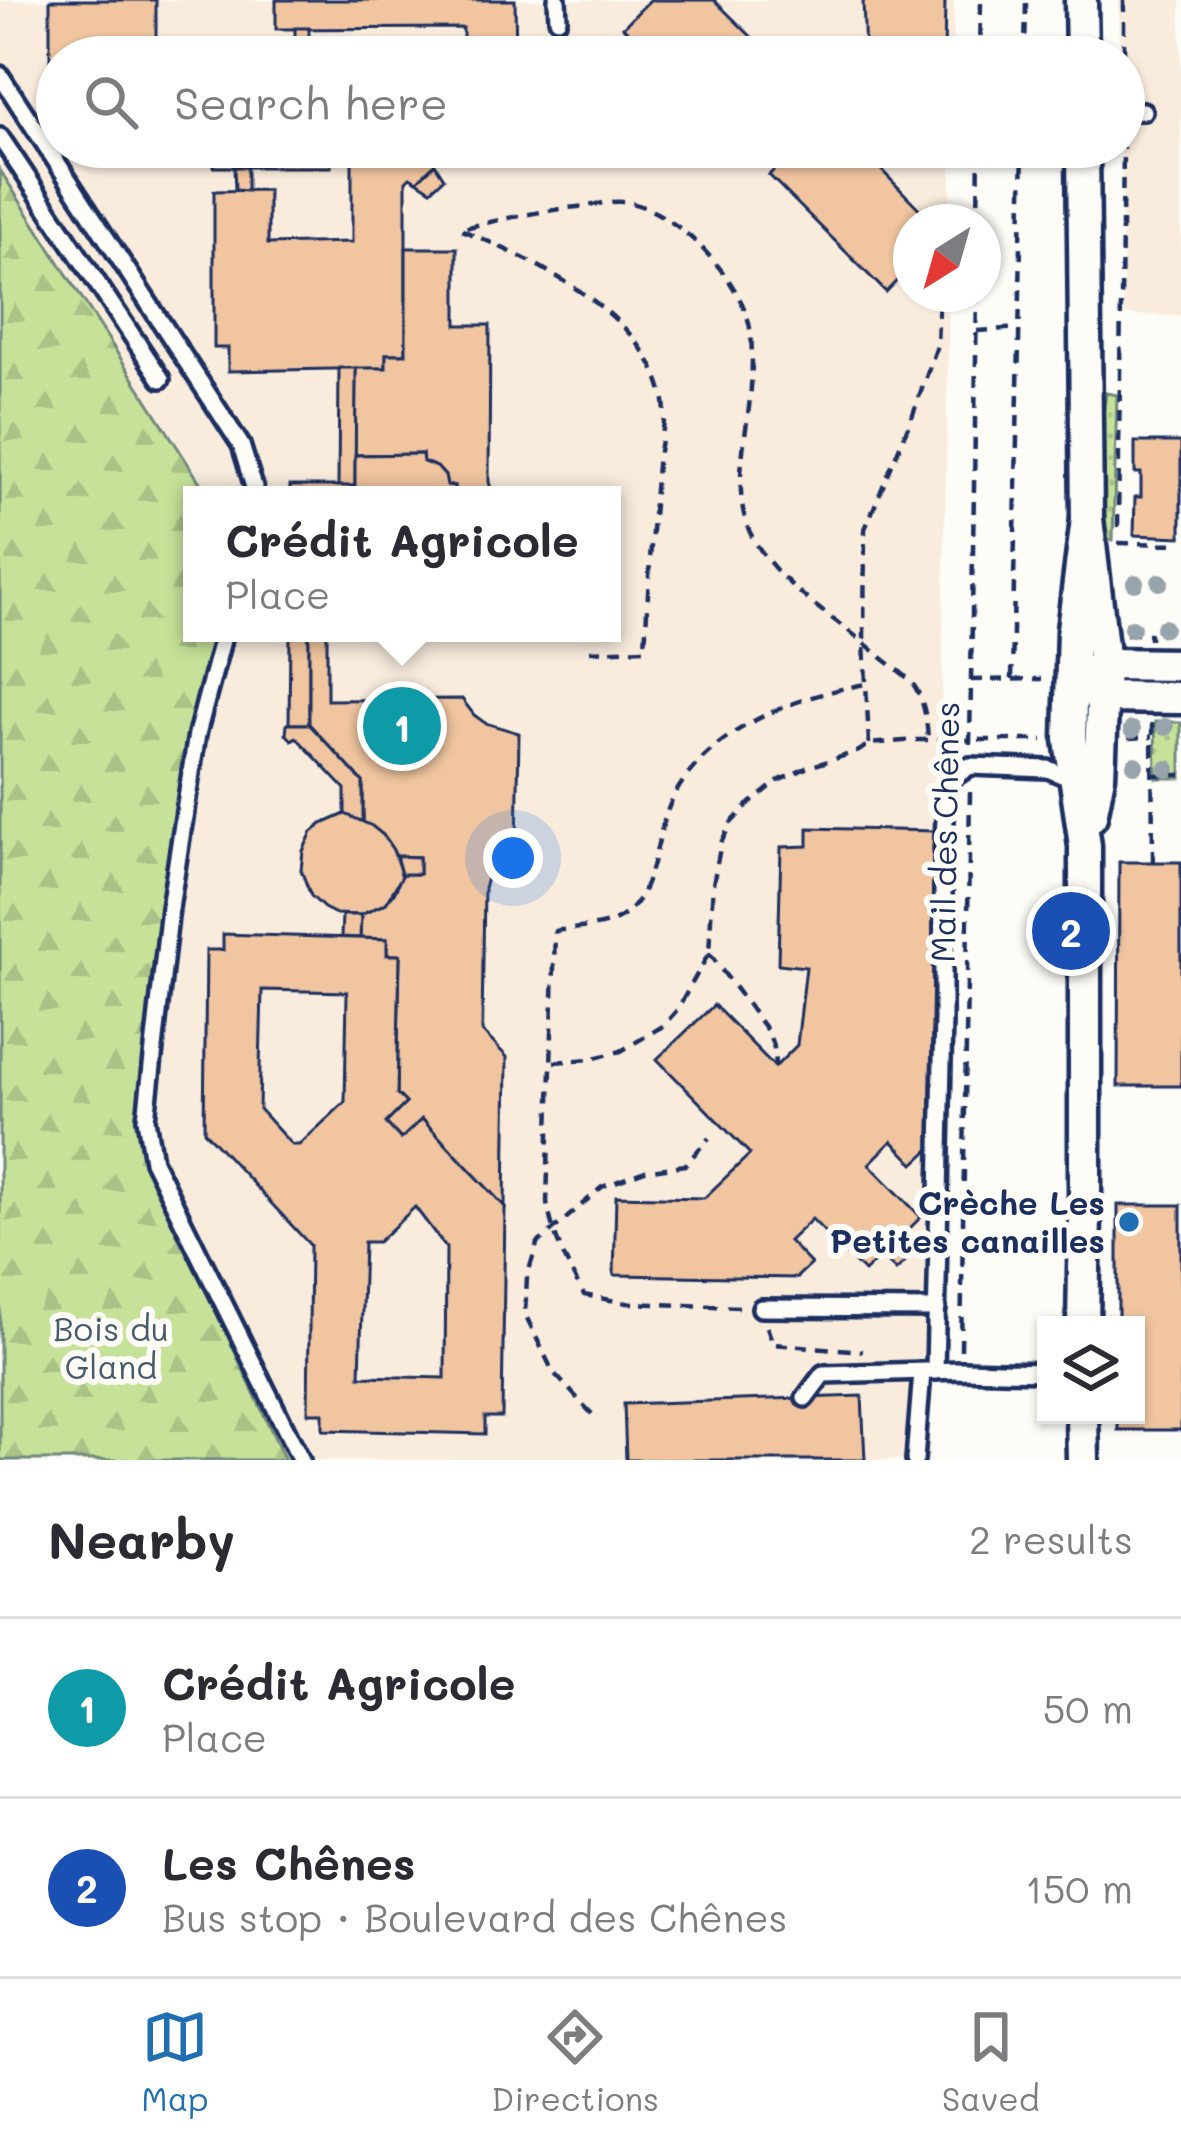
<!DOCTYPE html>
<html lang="en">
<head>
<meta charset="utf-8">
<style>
	:root { --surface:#fff; --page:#f7f7f7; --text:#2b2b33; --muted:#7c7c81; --line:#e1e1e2; --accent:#1f6fb2 }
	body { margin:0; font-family:Mali,sans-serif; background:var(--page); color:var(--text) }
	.controls { position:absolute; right:36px; bottom:36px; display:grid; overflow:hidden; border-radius:0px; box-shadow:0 3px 9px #0004 }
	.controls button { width:108px; height:108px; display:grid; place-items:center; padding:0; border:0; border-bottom:3px solid var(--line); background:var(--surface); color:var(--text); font:60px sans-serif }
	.compass { position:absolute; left:893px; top:204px; width:108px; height:108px; border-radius:50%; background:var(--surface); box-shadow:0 3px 9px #0004; rotate:217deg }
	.you { position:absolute; left:513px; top:858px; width:42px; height:42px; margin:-30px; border:9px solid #fff; border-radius:50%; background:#1a73e8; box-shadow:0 0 0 18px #1a73e833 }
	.badge { display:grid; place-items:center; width:78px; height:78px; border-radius:50%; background:var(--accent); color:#fff; font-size:39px; font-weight:700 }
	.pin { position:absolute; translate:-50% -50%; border:6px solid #fff; box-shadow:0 3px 12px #0006 }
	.popup { position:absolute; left:183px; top:486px; width:438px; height:156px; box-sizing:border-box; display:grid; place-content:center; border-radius:0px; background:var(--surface); filter:drop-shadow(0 3px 9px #0005); font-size:39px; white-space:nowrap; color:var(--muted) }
	.popup b { font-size:45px; color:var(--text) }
	.popup::after { content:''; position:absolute; left:50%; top:100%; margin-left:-24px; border:24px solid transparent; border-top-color:var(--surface) }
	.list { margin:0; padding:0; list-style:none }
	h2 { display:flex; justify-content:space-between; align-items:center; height:156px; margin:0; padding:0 48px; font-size:51px }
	h2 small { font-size:39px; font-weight:400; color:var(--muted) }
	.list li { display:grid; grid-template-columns:78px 1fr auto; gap:36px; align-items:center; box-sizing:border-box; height:180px; padding:0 48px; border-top:3px solid var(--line) }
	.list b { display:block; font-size:45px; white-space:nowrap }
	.list p { margin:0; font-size:39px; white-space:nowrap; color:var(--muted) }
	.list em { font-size:39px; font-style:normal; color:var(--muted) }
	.icon { flex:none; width:66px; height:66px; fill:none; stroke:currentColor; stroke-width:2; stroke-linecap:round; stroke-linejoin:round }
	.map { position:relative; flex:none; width:1181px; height:1460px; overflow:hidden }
	.search { position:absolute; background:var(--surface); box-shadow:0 3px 9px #0004; left:36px; right:36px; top:36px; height:132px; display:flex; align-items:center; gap:30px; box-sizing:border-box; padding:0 42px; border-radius:66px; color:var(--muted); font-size:45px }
	.sheet { height:516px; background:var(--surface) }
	nav { display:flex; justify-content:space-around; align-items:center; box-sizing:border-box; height:168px; border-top:3px solid var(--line); background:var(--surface); font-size:33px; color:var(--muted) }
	nav a { display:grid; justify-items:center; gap:6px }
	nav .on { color:var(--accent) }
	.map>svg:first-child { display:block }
	.built { fill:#f9ecdd }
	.grass { fill:url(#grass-dots); stroke:#70887c; stroke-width:3 }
	.forest { fill:url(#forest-firs); stroke:#70887c; stroke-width:3 }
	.building { fill:#f0c59f; stroke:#1b2f5e; stroke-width:3; fill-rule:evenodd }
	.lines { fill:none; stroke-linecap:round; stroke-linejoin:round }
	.lane-casing { stroke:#1b2f5e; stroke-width:24 }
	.street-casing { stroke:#1b2f5e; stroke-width:39 }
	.path { stroke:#1b2f5e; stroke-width:4.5; stroke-dasharray:12 9; stroke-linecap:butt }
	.lane { stroke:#fdfcf7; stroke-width:15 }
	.street { stroke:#fdfcf7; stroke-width:30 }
	.tree { fill:#98a4ab }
	.poi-dot { fill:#1f6fb2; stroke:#fdfcf7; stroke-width:4.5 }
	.labels { text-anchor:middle; stroke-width:12; stroke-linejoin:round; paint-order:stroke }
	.street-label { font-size:33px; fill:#1b2f5e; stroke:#fdfcf7 }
	.poi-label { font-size:33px; font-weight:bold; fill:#1b2f5e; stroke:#fdfcf7; text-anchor:end }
	.park-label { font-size:33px; fill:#465c6d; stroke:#fdfcf7 }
</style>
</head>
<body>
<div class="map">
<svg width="1181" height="1460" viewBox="0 0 1181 1460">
	<defs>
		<pattern id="grass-dots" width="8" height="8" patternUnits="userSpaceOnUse" patternTransform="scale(3)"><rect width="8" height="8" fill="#c6e299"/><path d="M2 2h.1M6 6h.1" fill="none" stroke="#aac286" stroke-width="1.8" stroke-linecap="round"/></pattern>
		<pattern id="forest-firs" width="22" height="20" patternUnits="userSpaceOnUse" patternTransform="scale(3)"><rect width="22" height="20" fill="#c6e299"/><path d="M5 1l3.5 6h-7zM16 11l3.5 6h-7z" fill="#aac286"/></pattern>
	</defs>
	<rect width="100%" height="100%" fill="#fdfcf7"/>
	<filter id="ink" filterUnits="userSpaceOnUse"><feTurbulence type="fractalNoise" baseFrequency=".00833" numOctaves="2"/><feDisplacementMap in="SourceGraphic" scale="24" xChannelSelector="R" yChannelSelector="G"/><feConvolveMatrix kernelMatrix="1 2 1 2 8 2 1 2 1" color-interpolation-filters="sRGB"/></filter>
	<g filter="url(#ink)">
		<g class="built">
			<polygon points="0,0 954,0 953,57 57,57 57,147 952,147 950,222 911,222 911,294 949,294 929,1460 285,1460 147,1162 215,633 612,633 612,495 208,495 0,170"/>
			<polygon points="1119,0 1181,0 1181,316 1124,315 1121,147 1124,147 1124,57 1120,57"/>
		</g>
		<g class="grass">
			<polygon points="1106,393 1117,395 1113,540 1104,540 1096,470"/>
			<polygon points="1155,722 1181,722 1181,778 1156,778"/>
		</g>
		<polygon class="forest" points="0,170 208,495 192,495 192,633 215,633 147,1162 285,1460 0,1460"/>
		<g class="building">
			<polygon points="50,0 156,0 156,57 57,57 57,97 50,97"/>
			<polygon points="276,0 515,0 516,57 463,57 463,28 276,29"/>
			<polygon points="650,0 714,0 772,57 652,57 623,27"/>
			<polygon points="863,0 945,0 944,57 865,57"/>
			<rect x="295" y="28" width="14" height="22"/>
			<rect x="214" y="50" width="116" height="7"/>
			<rect x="214" y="147" width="117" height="20"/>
			<polygon points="352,147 500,147 500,152 438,152 431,158 435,164 417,181 410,177 406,181 406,354 386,354 386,368 228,371 228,348 214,348 214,191 268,190 268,244 352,242"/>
			<polygon points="755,147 867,147 863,151 932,222 911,222 911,266 886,292 769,175 776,168"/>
			<polygon points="435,164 444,178 431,190 417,181"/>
			<polygon points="234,167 247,167 247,191 235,190"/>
			<polygon points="406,248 457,248 457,325 490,325 489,482 493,495 454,495 454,486 447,486 445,476 437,467 423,462 422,454 355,455 356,368 386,368 386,354 406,354"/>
			<polygon points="339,368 356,368 355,486 338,487"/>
			<polygon points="1135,442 1181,442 1181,537 1134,535 1135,497 1141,497 1141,473 1135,473"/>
			<polygon points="422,454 423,462 437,467 445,476 447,486 454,486 454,495 290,495 290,486 355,486 355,455"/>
			<polygon points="290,633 309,633 309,724 289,724"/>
			<polygon points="309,633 327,633 327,700 462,699 474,715 485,723 519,733 517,845 504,849 492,862 484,888 482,1031 507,1057 505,1207 422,1119 401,1139 386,1123 406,1103 397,1094 400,955 387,955 387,939 360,938 361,915 386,903 396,890 401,874 419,874 419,857 396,856 383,835 363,822 363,782 309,724"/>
			<polygon points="287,724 309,724 363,782 363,822 345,814 345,789 296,737 292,740 286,734"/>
			<polygon points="345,814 372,826 383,835 393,850 402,876 386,903 360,915 336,914 324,908 311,896 301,870 303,851 312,832 322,824"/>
			<polygon points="808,828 935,831 930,1152 928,1151 914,1164 892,1141 869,1164 921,1217 904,1234 918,1249 896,1270 881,1256 864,1272 812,1219 789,1241 811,1264 797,1277 799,1278 614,1275 616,1196 704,1198 750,1154 657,1059 714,1005 775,1067 797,1045 806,967 778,964 781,847 808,846"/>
			<polygon points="396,856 419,857 419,874 401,874"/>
			<polygon points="1119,862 1181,862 1181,1086 1118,1086"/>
			<polygon points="342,915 361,915 360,938 341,937"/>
			<path d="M223,934L387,939V955H400L397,1094L406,1103L386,1123L401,1139L422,1119L505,1207L502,1417H485V1434L323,1430V1413H308L310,1245L204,1131L206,950H223ZM262,990L347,992L345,1102L299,1145H292L259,1109ZM415,1207L446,1248L445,1378L360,1376L364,1242H378Z"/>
			<polygon points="1118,1205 1181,1205 1181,1430 1118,1430 1118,1415 1136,1415 1136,1325 1118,1325"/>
			<polygon points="862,1396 865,1460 626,1460 624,1404"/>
		</g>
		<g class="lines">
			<defs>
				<g id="lane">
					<polyline points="557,0 558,19"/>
					<polyline points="0,75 241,445 254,487 253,495"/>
					<polyline points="1124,111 1143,111"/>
					<polyline points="0,137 161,379"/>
					<polyline points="224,633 197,734 170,908 146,1119 153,1161 301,1460"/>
					<polyline points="761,1308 937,1309"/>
					<polyline points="935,1371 943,1018 943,854 947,787 951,779 970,766 1048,769 1074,780"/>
					<polyline points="805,1398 823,1374 961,1370 1046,1372"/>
					<polyline points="915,1460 922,1372"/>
				</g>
				<g id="street">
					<polyline points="1081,0 1082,57"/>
					<polyline points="1083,147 1087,519 1104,664 1099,776 1091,816"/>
					<polyline points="1088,673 1104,664 1181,665"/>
					<polyline points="1088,690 1103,697 1181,698"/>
					<polyline points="1083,1325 1085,1214 1085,846 1070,739 1073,630 1087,519"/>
					<polyline points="1082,1415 1083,1460"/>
				</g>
			</defs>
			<use href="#lane" class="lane-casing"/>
			<use href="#street" class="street-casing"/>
			<g class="path">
				<polyline points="1124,0 1124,57"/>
				<polyline points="980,57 981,0"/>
				<polyline points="1025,57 1026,0"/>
				<polyline points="978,222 979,147"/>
				<polyline points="977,331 1019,328"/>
				<polyline points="1118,527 1123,147"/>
				<polyline points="1118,543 1181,544"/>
				<polyline points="1126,634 1150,634 1150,640"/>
				<path d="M590,651L645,649C648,588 652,526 657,465C659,445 667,420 664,401C649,313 532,260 460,229C502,219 543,210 586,206C598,204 611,201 623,202C672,206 738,276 749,323C753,342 752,368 751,387C748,434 728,496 754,540C784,591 838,619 881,657C892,666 908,676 915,687C925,703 927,723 928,740"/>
				<polyline points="1012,679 1023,147"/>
				<polyline points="971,680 1042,679"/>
				<polyline points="1152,723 1153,862"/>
				<polyline points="1128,738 1152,737"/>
				<polyline points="869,744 864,642 865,529 912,417 937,346 939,294"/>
				<polyline points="970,744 977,294"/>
				<polyline points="1153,775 1181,775"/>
				<polyline points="709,953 768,1032 774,1048 775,1067"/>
				<polyline points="554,1062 591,1059 621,1051 663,1026 677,1010 709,953 713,884 721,843 731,823 748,805 778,781 806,768 859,751 869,744 915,740 1043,740"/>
				<path d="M739,1307L627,1303L584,1295C567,1265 553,1237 547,1203L555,931C574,928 601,928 618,919C657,898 654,831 674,796C710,729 795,696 866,684"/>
				<polyline points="767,1327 773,1344 863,1351"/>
				<polyline points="961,1350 970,792"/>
				<polyline points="592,1414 553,1372 525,1314 527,1277 537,1244 602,1187 645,1171 685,1165 709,1138"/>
			</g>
			<use href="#lane" class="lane"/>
			<use href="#street" class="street"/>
		</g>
		<g class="tree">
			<circle cx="1160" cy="582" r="9"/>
			<circle cx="1135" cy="583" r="9"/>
			<circle cx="1132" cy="628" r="9"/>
			<circle cx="1164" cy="628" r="9"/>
			<circle cx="1165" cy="727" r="9"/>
			<circle cx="1132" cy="730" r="9"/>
			<circle cx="1135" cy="765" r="9"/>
			<circle cx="1167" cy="769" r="9"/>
		</g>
	</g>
	<circle class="poi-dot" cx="1129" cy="1222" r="12"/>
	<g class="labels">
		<g class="street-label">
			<text transform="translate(945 832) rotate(-89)" y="12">Mail des Chênes</text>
		</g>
		<g class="poi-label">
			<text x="1105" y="1215">Crèche Les<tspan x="1105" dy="38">Petites canailles</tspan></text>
		</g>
		<g class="park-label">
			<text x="111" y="1341">Bois du<tspan x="111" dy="38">Gland</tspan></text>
		</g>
	</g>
</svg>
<div class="controls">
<button><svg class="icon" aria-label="layers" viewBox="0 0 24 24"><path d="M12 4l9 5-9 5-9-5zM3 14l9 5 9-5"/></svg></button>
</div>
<svg class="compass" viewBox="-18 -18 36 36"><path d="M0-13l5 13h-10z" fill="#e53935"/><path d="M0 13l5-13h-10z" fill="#7c7c81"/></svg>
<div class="you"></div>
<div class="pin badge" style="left:402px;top:726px;background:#0f9aa8">1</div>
<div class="popup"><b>Crédit Agricole</b>Place</div>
<div class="pin badge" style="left:1071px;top:931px;background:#1a4fb4">2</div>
<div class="search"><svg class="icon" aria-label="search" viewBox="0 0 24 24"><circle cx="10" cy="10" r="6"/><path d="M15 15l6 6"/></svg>Search here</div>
</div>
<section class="sheet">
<h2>Nearby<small>2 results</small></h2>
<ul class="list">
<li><span class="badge" style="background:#0f9aa8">1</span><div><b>Crédit Agricole</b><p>Place</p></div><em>50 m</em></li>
<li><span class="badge" style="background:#1a4fb4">2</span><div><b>Les Chênes</b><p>Bus stop · Boulevard des Chênes</p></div><em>150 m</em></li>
</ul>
</section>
<nav>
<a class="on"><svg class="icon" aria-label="map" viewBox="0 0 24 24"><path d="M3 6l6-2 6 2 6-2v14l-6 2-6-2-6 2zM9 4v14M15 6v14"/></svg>Map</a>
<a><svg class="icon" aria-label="directions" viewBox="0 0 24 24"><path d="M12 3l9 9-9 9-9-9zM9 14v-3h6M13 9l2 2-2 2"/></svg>Directions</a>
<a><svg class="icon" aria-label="saved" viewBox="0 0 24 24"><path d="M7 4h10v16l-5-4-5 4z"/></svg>Saved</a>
</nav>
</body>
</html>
